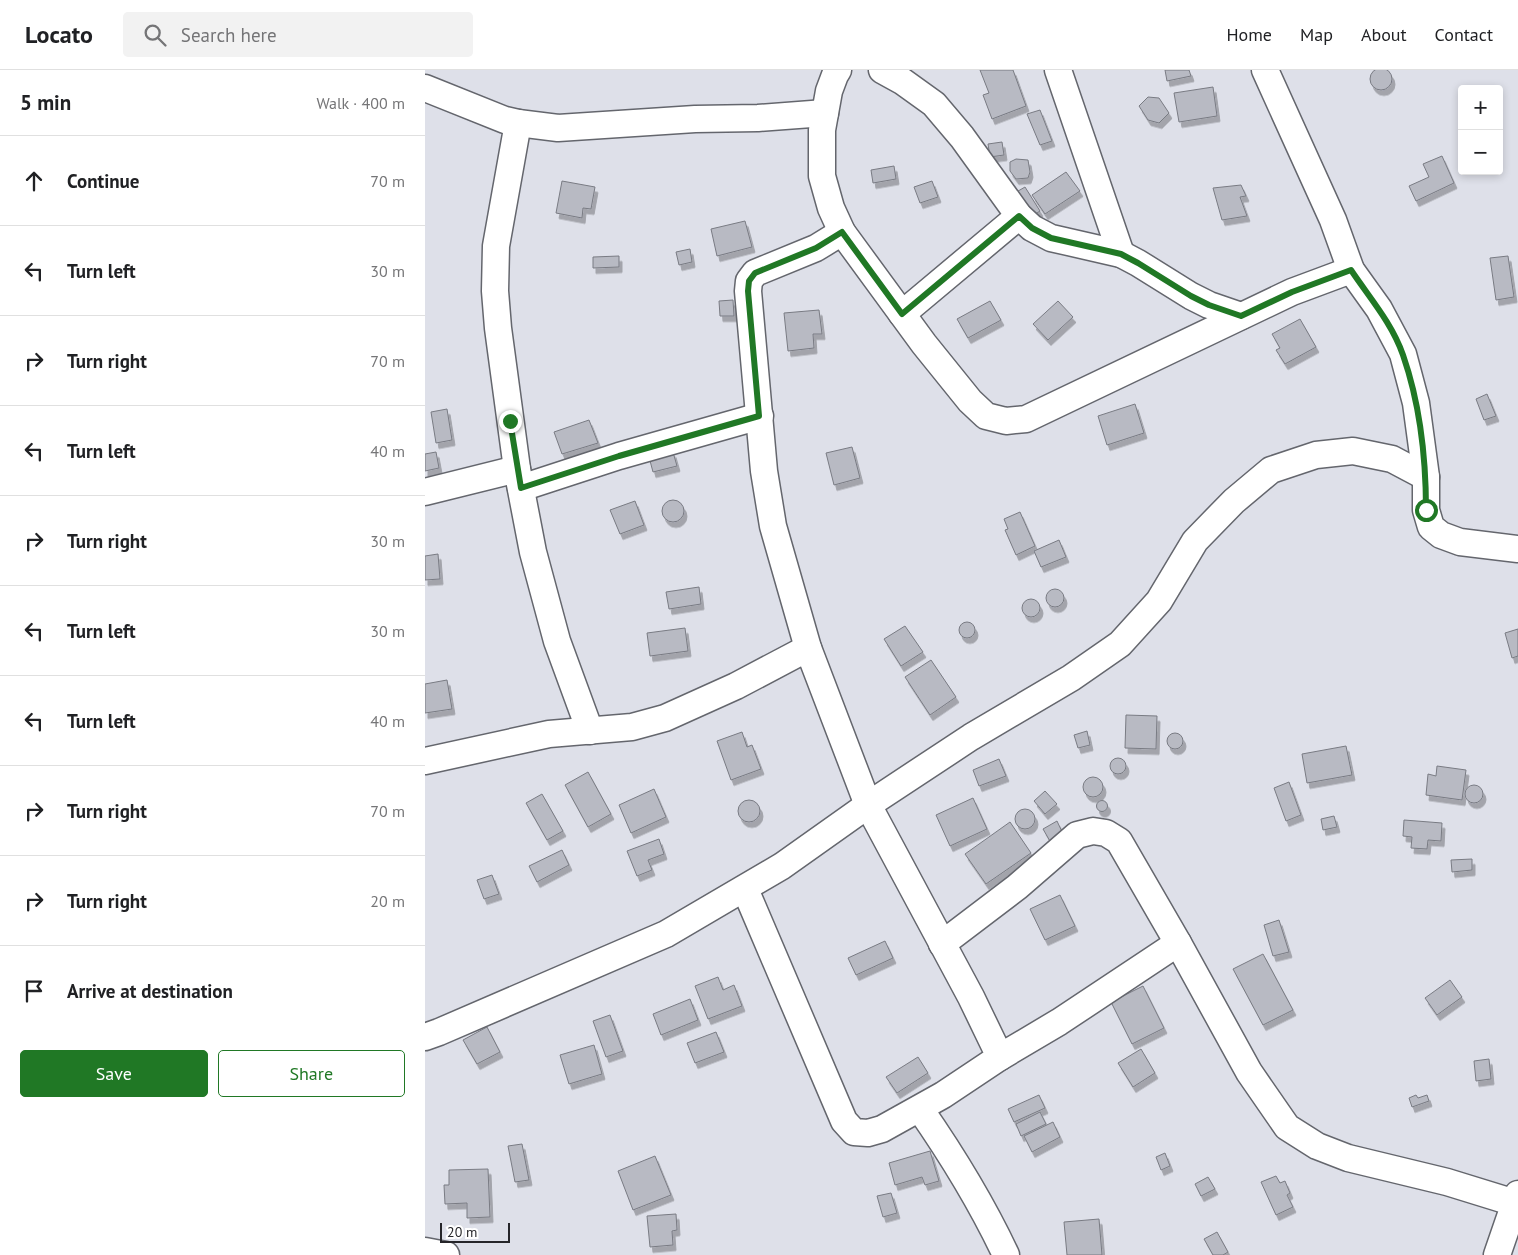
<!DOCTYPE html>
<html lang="en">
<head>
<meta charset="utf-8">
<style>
	:root { --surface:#fff; --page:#f2f2f2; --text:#202124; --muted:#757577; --line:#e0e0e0; --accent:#207825 }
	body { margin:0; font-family:"PT Sans",sans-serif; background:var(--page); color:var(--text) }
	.controls { position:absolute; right:15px; top:15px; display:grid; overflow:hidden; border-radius:5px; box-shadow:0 2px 8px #0003 }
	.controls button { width:45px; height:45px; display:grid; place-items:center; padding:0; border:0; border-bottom:1px solid var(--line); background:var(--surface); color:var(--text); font:25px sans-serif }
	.scale { position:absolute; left:15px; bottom:12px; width:70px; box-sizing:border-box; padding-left:5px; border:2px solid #252529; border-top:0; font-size:14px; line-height:18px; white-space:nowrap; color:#252529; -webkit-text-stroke:4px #fff; paint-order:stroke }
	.stop { position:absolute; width:15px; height:15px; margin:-11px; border:4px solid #207825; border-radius:50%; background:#fff }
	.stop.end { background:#207825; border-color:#fff; box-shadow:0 1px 5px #0008 }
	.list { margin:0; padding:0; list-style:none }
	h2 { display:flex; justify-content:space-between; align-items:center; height:65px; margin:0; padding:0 20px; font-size:21px }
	h2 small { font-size:16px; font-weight:400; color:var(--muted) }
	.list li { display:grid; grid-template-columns:32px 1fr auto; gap:15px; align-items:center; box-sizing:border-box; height:90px; padding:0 20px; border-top:1px solid var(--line) }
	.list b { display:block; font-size:19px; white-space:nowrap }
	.list em { font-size:16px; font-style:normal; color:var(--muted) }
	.actions { display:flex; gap:10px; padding:15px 20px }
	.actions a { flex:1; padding:11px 0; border:1px solid var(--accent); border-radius:5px; text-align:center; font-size:18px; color:var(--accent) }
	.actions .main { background:var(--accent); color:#fff }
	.icon { flex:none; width:28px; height:28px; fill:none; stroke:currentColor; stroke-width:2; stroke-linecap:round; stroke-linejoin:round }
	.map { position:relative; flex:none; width:1093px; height:1185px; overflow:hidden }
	header { display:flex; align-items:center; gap:30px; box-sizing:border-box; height:70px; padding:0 25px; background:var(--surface); border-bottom:1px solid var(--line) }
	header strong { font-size:24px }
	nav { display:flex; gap:28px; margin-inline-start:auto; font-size:18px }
	.search { width:350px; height:45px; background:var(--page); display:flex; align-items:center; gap:12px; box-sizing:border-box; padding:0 18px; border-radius:5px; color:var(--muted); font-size:19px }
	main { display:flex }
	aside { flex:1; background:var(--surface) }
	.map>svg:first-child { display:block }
	.building { fill:#b8bac3; stroke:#797b83; filter:url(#shadow) }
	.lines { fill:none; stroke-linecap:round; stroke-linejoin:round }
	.minor-casing { stroke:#64666d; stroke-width:29 }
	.minor { stroke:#fff; stroke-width:26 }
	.route { stroke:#207825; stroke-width:6 }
</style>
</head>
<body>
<header>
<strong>Locato</strong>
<div class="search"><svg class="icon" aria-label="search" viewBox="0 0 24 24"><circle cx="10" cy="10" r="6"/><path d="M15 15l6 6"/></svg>Search here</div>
<nav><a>Home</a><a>Map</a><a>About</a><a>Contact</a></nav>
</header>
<main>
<aside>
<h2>5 min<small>Walk · 400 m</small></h2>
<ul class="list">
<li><svg class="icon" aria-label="ahead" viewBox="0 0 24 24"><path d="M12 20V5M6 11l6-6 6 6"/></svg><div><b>Continue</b></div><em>70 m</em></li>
<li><svg class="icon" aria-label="left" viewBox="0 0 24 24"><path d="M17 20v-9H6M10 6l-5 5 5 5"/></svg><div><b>Turn left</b></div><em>30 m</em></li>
<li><svg class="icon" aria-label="right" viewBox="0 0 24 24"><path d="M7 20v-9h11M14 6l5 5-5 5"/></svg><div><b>Turn right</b></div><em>70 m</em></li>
<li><svg class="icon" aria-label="left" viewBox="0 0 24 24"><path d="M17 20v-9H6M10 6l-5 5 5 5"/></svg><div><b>Turn left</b></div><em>40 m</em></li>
<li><svg class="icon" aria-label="right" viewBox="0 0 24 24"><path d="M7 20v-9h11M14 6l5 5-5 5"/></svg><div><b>Turn right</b></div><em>30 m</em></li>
<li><svg class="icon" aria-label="left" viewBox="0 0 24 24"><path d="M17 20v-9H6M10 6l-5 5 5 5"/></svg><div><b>Turn left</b></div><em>30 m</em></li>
<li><svg class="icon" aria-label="left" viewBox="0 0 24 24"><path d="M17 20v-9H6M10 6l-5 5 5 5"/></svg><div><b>Turn left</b></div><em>40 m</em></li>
<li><svg class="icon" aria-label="right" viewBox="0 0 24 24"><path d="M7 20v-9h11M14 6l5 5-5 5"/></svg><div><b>Turn right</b></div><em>70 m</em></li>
<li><svg class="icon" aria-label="right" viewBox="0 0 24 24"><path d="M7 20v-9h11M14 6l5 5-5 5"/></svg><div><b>Turn right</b></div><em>20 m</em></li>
<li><svg class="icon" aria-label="arrive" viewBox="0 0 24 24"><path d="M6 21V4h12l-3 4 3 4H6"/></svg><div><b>Arrive at destination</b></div></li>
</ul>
<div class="actions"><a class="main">Save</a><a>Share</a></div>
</aside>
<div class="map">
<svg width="1093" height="1185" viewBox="0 0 1093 1185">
	<defs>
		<filter id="shadow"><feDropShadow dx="3" dy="5.5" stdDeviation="0" flood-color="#0004"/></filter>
	</defs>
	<rect width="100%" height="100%" fill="#dee0e9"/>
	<g class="building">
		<circle cx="956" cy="9" r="11"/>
		<polygon points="555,0 588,0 601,36 567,49 558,25 564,23"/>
		<polygon points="740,0 764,0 766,6 742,11"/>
		<polygon points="788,17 792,46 754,52 749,23"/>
		<polygon points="723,27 734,28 744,43 734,53 723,50 714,36"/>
		<polygon points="615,40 627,71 615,75 602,44"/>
		<polygon points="577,72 579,85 565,87 563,74"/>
		<polygon points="1017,86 1029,113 991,131 984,116 1004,107 998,94"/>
		<polygon points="591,89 603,90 605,102 603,108 591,109 585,101 585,92"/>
		<polygon points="469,96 471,109 448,113 446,100"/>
		<polygon points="641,102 655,121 620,144 607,125"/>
		<polygon points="137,111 170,117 166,139 158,138 157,148 131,143"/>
		<polygon points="507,111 513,127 495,133 489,117"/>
		<polygon points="816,115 821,126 815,127 822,146 797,150 788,118"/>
		<polygon points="600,117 615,141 603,149 588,124"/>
		<polygon points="320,151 327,177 292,186 286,159"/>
		<polygon points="265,179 267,192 254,195 251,182"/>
		<polygon points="194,186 194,197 168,198 168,187"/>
		<polygon points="1083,186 1089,227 1071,230 1065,188"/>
		<polygon points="308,230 309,246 295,246 294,231"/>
		<polygon points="565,231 576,250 543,268 532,249"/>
		<polygon points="633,231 648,247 623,270 608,254"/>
		<polygon points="394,240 397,264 388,264 389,278 363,281 359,243"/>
		<polygon points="875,249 891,277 860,294 851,280 855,278 847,264"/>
		<polygon points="1062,324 1071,346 1059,350 1051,329"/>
		<polygon points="710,334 719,363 682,375 673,346"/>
		<polygon points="22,339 27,370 11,373 6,342"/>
		<polygon points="164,350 173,373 137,384 129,362"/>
		<polygon points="427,377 435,408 409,415 401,383"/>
		<polygon points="11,382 14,398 0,401 0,384"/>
		<polygon points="248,382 252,396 228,402 224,387"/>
		<circle cx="248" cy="441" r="11"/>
		<polygon points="210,431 219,455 195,464 185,440"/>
		<polygon points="595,442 610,476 591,485 580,460 583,459 579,449"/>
		<polygon points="634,470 641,487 616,497 609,481"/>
		<polygon points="13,484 15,509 0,510 0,486"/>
		<polygon points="274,517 276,534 244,539 241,522"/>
		<circle cx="630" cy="528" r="9"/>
		<circle cx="606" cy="538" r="9"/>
		<circle cx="542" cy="560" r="8"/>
		<polygon points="480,556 498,582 476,596 459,569"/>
		<polygon points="260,558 263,581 225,586 222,563"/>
		<polygon points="1093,559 1093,586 1087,588 1080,563"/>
		<polygon points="506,590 531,627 505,645 480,607"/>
		<polygon points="22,610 27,639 0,643 0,614"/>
		<polygon points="701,645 732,646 731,679 700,678"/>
		<polygon points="662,661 665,675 653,678 649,665"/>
		<polygon points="317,662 322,677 327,675 336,699 306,710 292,671"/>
		<circle cx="750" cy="671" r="8"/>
		<polygon points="921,676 927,705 882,713 877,684"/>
		<circle cx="693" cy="696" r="8"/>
		<polygon points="574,689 581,706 554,716 548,700"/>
		<polygon points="1012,696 1041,700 1037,730 1001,725 1003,704 1011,706"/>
		<polygon points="163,702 186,744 163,757 140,715"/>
		<circle cx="668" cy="717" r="10"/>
		<polygon points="864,712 876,745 861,751 849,718"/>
		<circle cx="1049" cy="724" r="9"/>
		<polygon points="229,719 241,747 206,763 194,735"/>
		<polygon points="620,721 632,734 620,744 609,731"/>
		<polygon points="117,724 138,761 122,770 101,733"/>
		<polygon points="548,728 562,759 525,776 511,745"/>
		<circle cx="324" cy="741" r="11"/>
		<circle cx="677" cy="736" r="5.5"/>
		<circle cx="600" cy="749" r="10"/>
		<polygon points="909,746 912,757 898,760 896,749"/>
		<polygon points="979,750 1017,753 1016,771 1003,770 1002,779 986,778 987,767 978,766"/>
		<polygon points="632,751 639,766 626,773 618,759"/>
		<polygon points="585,752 606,783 561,814 540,784"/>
		<polygon points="234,769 239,784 223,790 227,800 212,806 202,781"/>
		<polygon points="137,780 144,795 112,812 104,796"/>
		<polygon points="1047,789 1047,800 1027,802 1026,790"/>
		<polygon points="67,805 74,824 59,829 52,810"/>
		<polygon points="635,825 650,856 620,870 605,839"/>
		<polygon points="854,850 864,882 848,886 839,855"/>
		<polygon points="460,871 468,888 431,905 423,888"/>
		<polygon points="838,884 868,940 838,955 808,899"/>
		<polygon points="293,907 298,920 309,915 317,936 283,949 270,916"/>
		<polygon points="1025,910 1037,927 1012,945 1000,928"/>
		<polygon points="718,916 739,958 707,974 686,932"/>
		<polygon points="265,929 273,950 236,965 228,944"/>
		<polygon points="185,945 198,981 181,987 168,951"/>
		<polygon points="62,957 75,982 52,994 38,970"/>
		<polygon points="291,962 299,982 270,993 262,973"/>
		<polygon points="169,975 177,1004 144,1014 135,985"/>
		<polygon points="716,979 730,1003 708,1017 693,993"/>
		<polygon points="493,987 503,1003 472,1023 461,1007"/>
		<polygon points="1064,989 1066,1009 1051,1011 1049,991"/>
		<polygon points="614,1025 620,1038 589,1052 583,1039"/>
		<polygon points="991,1025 993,1028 1002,1025 1004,1031 987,1037 984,1028"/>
		<polygon points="615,1042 621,1054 596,1066 591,1054"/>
		<polygon points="628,1052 635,1067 607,1082 599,1066"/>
		<polygon points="97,1074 104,1110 90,1112 83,1076"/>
		<polygon points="505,1081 514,1111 500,1115 497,1107 470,1115 464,1093"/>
		<polygon points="740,1083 745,1096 736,1100 731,1087"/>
		<polygon points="230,1086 246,1125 208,1140 193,1101"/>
		<polygon points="63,1099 65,1147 42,1148 42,1133 20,1134 19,1115 24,1115 24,1100"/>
		<polygon points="851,1106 855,1113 860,1111 865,1123 862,1125 868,1137 851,1145 836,1112"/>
		<polygon points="783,1107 790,1119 776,1126 770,1114"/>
		<polygon points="466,1123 472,1143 458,1147 452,1126"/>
		<polygon points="251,1144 252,1160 247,1161 248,1175 225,1177 222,1146"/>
		<polygon points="674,1149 677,1185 642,1185 639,1152"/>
		<polygon points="792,1162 803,1182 798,1185 788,1185 779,1169"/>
	</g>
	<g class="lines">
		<defs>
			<g id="minor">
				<polyline points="413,0 410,5 404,21 397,60 397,106 406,138 417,162 499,274 545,331 561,346 581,351 601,349 867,222 926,200"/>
				<polyline points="457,0 477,11 509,34 537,67 594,146 607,158 626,168 696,184 713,193 766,226 784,235 816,246"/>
				<polyline points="633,0 696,184"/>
				<polyline points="840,0 908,150 926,200 954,239 978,284 991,333 1001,407 1001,440 1006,457 1016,465 1035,472 1093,479"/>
				<polyline points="0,18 80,50 93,53 71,176 70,221 73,258 92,399 108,482 132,571 165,661"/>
				<polyline points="93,53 133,58 270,49 333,48 400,43"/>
				<polyline points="477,244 594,146"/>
				<polyline points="96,418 194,386 335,346"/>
				<polyline points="0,422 92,399"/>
				<polyline points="0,691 124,664 207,657 240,648 311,616 383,578"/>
				<polyline points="320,819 419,1051 429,1062 443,1063 457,1059 518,1025 575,987 546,927 443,735 383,578 348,456 339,401 323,221 324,211 330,203 391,178 417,162"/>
				<polyline points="517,874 592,817 652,765 668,761 681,763 694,771 753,873 824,1002 862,1057 892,1076 923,1088 1022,1112 1090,1133"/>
				<polyline points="0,967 14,962 241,864 357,796 443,735 546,667 646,608 695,574 734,531 770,471 809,431 846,400 891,385 928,381 967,389 1001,407"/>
				<polyline points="575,987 634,952 753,873"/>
				<path d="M495,1039C527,1085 557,1134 581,1185"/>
				<polyline points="0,1181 21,1185"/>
				<polyline points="1072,1185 1093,1124"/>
			</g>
		</defs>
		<use href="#minor" class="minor-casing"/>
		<use href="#minor" class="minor"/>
	</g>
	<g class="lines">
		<path class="route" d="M85,351L96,418L194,386L334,346L323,221L324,211L330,203L391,178L417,162L477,244L594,146L607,158L626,168L696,184L713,193L766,226L784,235L816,246L867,222L926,200C944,227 967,253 978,285C995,334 1001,389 1001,440"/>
	</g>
</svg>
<div class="controls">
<button>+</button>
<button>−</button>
</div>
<div class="scale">20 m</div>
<div class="stop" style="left:1001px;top:440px"></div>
<div class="stop end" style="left:85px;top:351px"></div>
</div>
</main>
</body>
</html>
